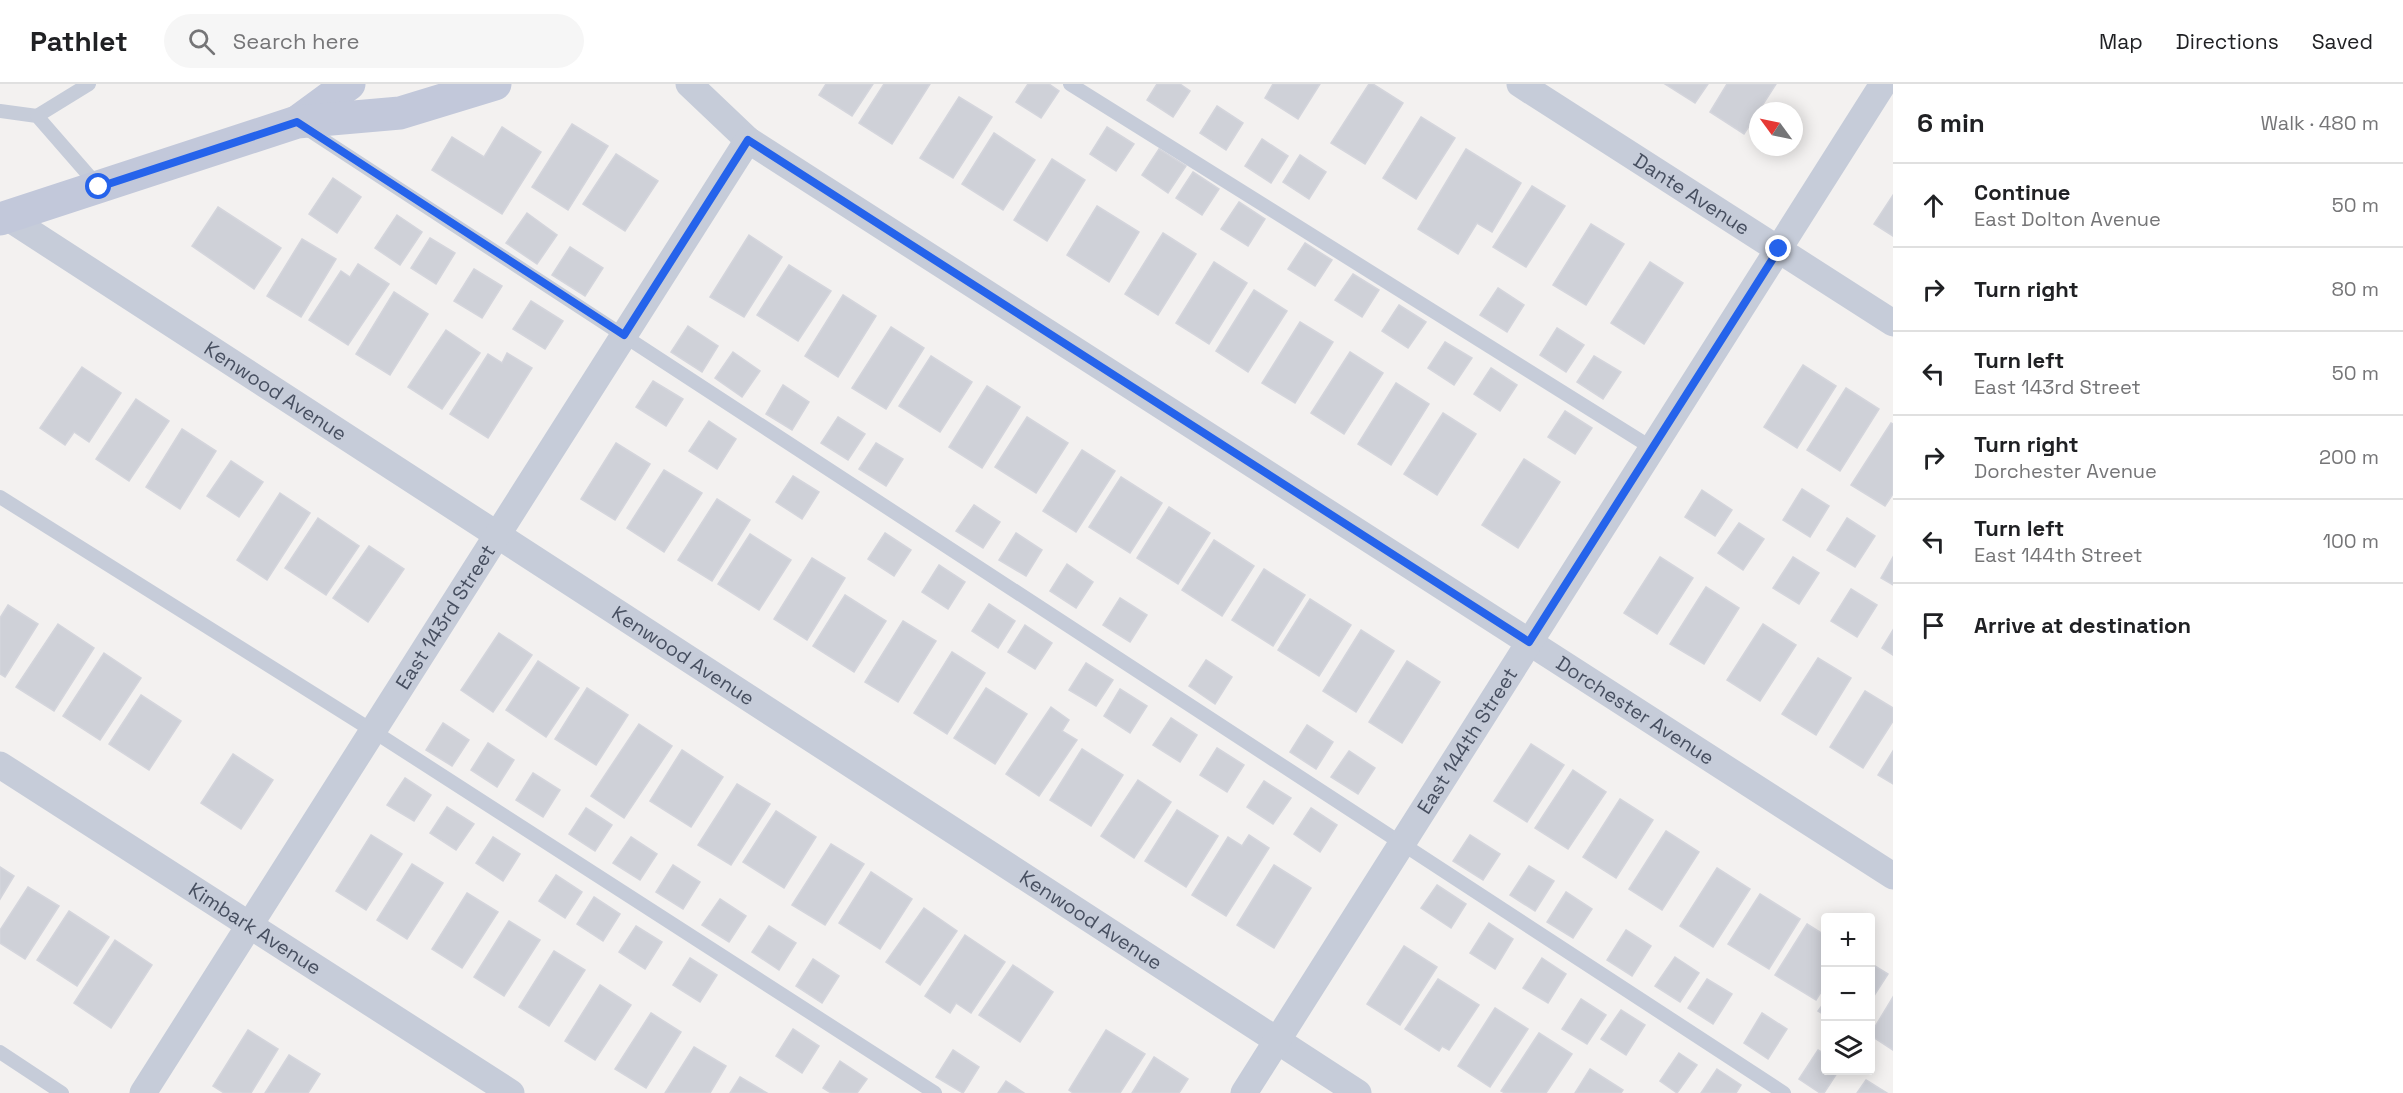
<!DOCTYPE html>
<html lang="en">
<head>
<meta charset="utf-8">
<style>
	:root { --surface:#fff; --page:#f6f6f6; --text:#202124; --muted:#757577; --line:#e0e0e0 }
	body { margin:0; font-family:"Space Grotesk",sans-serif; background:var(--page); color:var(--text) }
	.controls { position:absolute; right:18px; bottom:18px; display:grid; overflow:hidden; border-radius:6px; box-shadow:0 3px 15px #0003 }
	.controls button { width:54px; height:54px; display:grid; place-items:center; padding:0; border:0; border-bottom:2px solid var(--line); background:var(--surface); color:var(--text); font:30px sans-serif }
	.compass { position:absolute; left:1749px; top:18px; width:54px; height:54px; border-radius:50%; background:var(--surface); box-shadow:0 3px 15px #0003; rotate:303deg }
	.stop { position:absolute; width:18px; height:18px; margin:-14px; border:4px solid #2563eb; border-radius:50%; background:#fff }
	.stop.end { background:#2563eb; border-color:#fff; box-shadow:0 2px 6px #0008 }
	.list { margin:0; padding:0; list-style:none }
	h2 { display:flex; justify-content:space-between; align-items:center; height:78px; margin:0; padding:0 24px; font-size:26px }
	h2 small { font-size:20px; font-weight:400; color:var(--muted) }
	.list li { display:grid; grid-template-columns:39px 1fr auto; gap:18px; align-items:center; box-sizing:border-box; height:84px; padding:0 24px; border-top:2px solid var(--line) }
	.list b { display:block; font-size:22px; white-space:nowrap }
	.list p { margin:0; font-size:20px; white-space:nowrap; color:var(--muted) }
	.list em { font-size:20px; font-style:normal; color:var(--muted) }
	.icon { flex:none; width:33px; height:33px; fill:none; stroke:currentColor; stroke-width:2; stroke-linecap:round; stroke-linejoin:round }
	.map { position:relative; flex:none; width:1893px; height:1009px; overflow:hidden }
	header { display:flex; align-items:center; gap:36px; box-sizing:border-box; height:84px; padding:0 30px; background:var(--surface); border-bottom:2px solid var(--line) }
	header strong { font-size:28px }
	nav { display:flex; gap:33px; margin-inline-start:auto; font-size:21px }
	.search { width:420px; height:54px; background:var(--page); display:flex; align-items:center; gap:15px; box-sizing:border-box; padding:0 21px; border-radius:33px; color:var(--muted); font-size:22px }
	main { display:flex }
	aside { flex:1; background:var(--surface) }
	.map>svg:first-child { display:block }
	.building { fill:#cfd1d8; stroke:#d4d5dc; stroke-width:1.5 }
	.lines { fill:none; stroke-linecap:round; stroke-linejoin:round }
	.lane { stroke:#c6ccd9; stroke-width:14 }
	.street { stroke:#c6ccd9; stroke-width:27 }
	.secondary { stroke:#c2c8da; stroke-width:33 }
	.route { stroke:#2563eb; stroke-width:8 }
	.labels { text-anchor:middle; stroke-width:4.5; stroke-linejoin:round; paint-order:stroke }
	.street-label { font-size:20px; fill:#474f60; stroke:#fff }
</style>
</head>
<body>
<header>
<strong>Pathlet</strong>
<div class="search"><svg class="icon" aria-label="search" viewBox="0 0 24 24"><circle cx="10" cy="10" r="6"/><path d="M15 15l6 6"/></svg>Search here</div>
<nav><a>Map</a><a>Directions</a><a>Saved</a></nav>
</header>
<main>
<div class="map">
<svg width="1893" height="1009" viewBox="0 0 1893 1009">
	<rect width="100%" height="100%" fill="#f3f1f0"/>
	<g class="building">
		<polygon points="826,0 873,0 852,32 819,11"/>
		<polygon points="884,0 930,0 892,60 859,39"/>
		<polygon points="1028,0 1049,0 1059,7 1041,34 1016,18"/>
		<polygon points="1157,0 1180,0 1190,7 1173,33 1147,16"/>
		<polygon points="1273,0 1320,0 1298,35 1265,14"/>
		<polygon points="1369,0 1373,0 1403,19 1365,80 1331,59"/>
		<polygon points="1665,0 1708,0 1695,19"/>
		<polygon points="1727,0 1776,0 1744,50 1710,28"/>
		<polygon points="959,13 992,33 953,94 920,74"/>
		<polygon points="1217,22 1243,39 1226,66 1200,49"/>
		<polygon points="1421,33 1455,54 1416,115 1383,94"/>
		<polygon points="572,40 608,62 568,126 532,103"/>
		<polygon points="502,43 541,68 502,130 432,86 452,53 484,73"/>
		<polygon points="1107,43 1134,60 1116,87 1090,70"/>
		<polygon points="994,49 1035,76 1003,126 962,100"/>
		<polygon points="1262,55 1288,72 1271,99 1245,82"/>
		<polygon points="1159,65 1186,82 1168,109 1142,91"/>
		<polygon points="1466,65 1521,99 1492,148 1477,139 1458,170 1418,145"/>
		<polygon points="616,70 658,97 625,147 583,120"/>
		<polygon points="1300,71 1326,88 1309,115 1283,98"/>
		<polygon points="1052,75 1085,96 1047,157 1014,136"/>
		<polygon points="1193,88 1219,105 1202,131 1176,114"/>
		<polygon points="333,94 361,113 337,149 309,130"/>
		<polygon points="1532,102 1565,122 1526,183 1493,163"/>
		<polygon points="1893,111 1893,152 1874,140"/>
		<polygon points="1239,118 1265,135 1248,162 1221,145"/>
		<polygon points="1097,122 1139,148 1109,198 1067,171"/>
		<polygon points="218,123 281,164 254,205 192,162"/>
		<polygon points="527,129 557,151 537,180 506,159"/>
		<polygon points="397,131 422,148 400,181 375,164"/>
		<polygon points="1591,140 1624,160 1586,221 1553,201"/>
		<polygon points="1163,149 1196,170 1158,231 1125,210"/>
		<polygon points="749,151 782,173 744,233 710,213"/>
		<polygon points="430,154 455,169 436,200 411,184"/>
		<polygon points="302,155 336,175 301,233 267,212"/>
		<polygon points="1305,159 1332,176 1315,202 1288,185"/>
		<polygon points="570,163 603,184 585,212 552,191"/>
		<polygon points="1214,178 1247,199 1209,260 1176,239"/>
		<polygon points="1650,178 1683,199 1644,260 1611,239"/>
		<polygon points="358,180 389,200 348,261 309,236 341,187 350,193"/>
		<polygon points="789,181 831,207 798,257 757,231"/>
		<polygon points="474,185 502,202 482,234 454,217"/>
		<polygon points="1353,190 1379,206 1362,233 1335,216"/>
		<polygon points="1498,204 1524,221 1507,248 1480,231"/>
		<polygon points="1254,206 1287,227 1248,288 1216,267"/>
		<polygon points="394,208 428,230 390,291 356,270"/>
		<polygon points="843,211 876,232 838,293 805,272"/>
		<polygon points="531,217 563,237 545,265 513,245"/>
		<polygon points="1399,221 1426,238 1408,264 1382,247"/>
		<polygon points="1300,238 1333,258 1295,319 1262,299"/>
		<polygon points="688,242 718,262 702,288 671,268"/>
		<polygon points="891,243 924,264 886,325 852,304"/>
		<polygon points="1557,244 1584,261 1566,288 1540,271"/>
		<polygon points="446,246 480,269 442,325 408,303"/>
		<polygon points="1445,258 1472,274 1454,301 1428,284"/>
		<polygon points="733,268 760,287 742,313 715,294"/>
		<polygon points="1350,268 1383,289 1344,350 1311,329"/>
		<polygon points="507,269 532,284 488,354 450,330 488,270 502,279"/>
		<polygon points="931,272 972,298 940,348 899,322"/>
		<polygon points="1594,272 1621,288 1603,315 1577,298"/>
		<polygon points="1803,281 1836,302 1797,364 1764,343"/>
		<polygon points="82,283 121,309 89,358 74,348 65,361 40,344"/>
		<polygon points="1491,284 1517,301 1500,327 1474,310"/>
		<polygon points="653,297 683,315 666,342 636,323"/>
		<polygon points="1396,299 1429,320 1391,381 1358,360"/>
		<polygon points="783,301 809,318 792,346 766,330"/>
		<polygon points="987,302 1020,323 982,384 949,363"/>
		<polygon points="1846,304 1879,325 1840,387 1807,366"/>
		<polygon points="136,315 169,337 129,397 96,375"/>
		<polygon points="1565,327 1592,344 1575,370 1548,353"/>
		<polygon points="1443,329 1476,350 1437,411 1404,390"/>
		<polygon points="838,333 865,350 848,376 821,359"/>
		<polygon points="1027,333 1068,359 1036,409 995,383"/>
		<polygon points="709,337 736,355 717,385 689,367"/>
		<polygon points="1891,339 1893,340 1893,410 1885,422 1851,401"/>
		<polygon points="182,345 216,367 180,425 146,403"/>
		<polygon points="616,359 650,380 615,436 581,415"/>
		<polygon points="876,359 903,375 886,402 859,385"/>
		<polygon points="1082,366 1115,387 1076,448 1043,427"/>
		<polygon points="1524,375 1560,398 1518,464 1482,441"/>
		<polygon points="231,377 263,398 239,433 207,412"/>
		<polygon points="664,386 702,409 664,468 627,444"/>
		<polygon points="793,392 819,408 802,435 776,418"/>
		<polygon points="1121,393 1162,419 1130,469 1089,443"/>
		<polygon points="1802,405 1829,422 1810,453 1783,436"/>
		<polygon points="1702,406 1732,426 1715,452 1685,433"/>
		<polygon points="280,409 310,429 267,496 237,476"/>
		<polygon points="717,415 750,436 712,497 678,476"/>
		<polygon points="974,421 1000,438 983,464 956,447"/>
		<polygon points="1169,423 1210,449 1178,500 1137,474"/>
		<polygon points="318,434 359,462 326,511 285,484"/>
		<polygon points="1847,434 1875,452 1855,483 1827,466"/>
		<polygon points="1739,439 1764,455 1743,486 1718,469"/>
		<polygon points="885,449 911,466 894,492 868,475"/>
		<polygon points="1016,449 1042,466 1026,492 999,476"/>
		<polygon points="750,450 791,476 759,526 718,500"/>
		<polygon points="1214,456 1254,482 1222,532 1182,506"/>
		<polygon points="369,462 404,485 368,538 333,514"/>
		<polygon points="1660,473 1693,494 1657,550 1624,529"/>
		<polygon points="1793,473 1819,489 1799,520 1773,504"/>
		<polygon points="1893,473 1893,501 1881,494"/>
		<polygon points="812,474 845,494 807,556 774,535"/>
		<polygon points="1067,480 1093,498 1076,524 1050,507"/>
		<polygon points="939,481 965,498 948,525 922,508"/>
		<polygon points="1264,485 1305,511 1273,562 1232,536"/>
		<polygon points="1706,503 1739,524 1704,580 1670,560"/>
		<polygon points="1851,505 1877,521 1857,553 1831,537"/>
		<polygon points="845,511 886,537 854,588 813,562"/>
		<polygon points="1120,514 1147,531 1130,558 1103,541"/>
		<polygon points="1310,515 1351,541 1319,592 1278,566"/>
		<polygon points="989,520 1015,537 998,564 972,547"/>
		<polygon points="8,521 38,540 5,593 0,590 0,534"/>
		<polygon points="903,537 936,557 898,618 865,598"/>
		<polygon points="58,540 94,564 54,627 16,603"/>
		<polygon points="1763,540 1796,561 1760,617 1727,596"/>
		<polygon points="1025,541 1052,559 1035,585 1008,568"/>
		<polygon points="1361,546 1394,567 1356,628 1323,607"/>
		<polygon points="1893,546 1893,571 1882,564"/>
		<polygon points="499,549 532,571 493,628 461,606"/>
		<polygon points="952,568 985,589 947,650 914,629"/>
		<polygon points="104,569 141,594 100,656 63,632"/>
		<polygon points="1818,574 1851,594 1816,651 1782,630"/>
		<polygon points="1206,576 1232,593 1215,620 1189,602"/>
		<polygon points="538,577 579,604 546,653 506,626"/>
		<polygon points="1407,577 1440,598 1402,659 1369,638"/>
		<polygon points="1086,579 1113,596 1096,622 1069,606"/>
		<polygon points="587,604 628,631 596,681 555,655"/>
		<polygon points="986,604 1027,630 995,680 954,654"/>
		<polygon points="1120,605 1147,622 1130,649 1104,632"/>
		<polygon points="1865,607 1893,624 1893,637 1863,684 1830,663"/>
		<polygon points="141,611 181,637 149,686 109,660"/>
		<polygon points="1051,623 1069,636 1062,647 1077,656 1039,712 1006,690"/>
		<polygon points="1171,634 1197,651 1180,678 1153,661"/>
		<polygon points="443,639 469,656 452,682 426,666"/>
		<polygon points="639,640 672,662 624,734 591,712"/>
		<polygon points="1307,641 1333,658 1316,685 1290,668"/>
		<polygon points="488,659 514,676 497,703 471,686"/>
		<polygon points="1531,660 1564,681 1527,738 1494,717"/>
		<polygon points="1217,664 1244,681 1227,708 1200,691"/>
		<polygon points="1082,665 1123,691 1091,742 1050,716"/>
		<polygon points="682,666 723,693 691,743 650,717"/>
		<polygon points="1349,667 1375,684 1358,710 1331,693"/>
		<polygon points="1893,667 1893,700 1878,691"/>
		<polygon points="233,670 273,696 241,745 201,719"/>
		<polygon points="1573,686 1606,708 1568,765 1535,744"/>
		<polygon points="533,689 560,706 543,733 516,716"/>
		<polygon points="405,694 431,711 414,737 387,721"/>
		<polygon points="1138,696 1171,718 1134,774 1101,752"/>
		<polygon points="1264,697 1291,714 1273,740 1247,723"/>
		<polygon points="737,700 770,720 731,781 698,761"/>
		<polygon points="1620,715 1653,736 1616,794 1583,773"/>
		<polygon points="447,723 474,740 456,766 430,749"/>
		<polygon points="586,724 612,741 595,767 569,750"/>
		<polygon points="1311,724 1337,741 1320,768 1294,750"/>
		<polygon points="1177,726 1218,752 1186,803 1145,777"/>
		<polygon points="776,727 816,753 784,804 743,778"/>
		<polygon points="1666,747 1699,768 1662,826 1629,805"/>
		<polygon points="371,751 402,770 366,826 336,807"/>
		<polygon points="1249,751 1269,764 1226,832 1192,811 1228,753 1242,762"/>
		<polygon points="1470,751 1500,770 1483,796 1453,777"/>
		<polygon points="493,753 520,770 503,797 476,779"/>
		<polygon points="631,753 657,770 640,796 613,779"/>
		<polygon points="831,760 864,780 825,841 792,821"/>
		<polygon points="412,780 443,799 407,855 377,836"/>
		<polygon points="673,781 700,798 683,825 656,808"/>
		<polygon points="1274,781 1311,804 1274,864 1237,841"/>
		<polygon points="1529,782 1554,797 1535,827 1510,811"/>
		<polygon points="0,783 14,792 0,815"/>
		<polygon points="1717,784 1750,805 1713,863 1680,842"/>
		<polygon points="871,788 912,815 880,865 839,839"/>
		<polygon points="556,791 582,808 565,834 539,817"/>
		<polygon points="1437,801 1466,820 1451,844 1421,824"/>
		<polygon points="28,803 59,822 25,875 0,859 0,846"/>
		<polygon points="1566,808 1592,825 1573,854 1547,838"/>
		<polygon points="467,809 498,828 462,884 432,865"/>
		<polygon points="1760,810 1800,835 1769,885 1728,860"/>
		<polygon points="594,813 620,830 603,857 577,840"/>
		<polygon points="720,815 746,832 729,858 702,841"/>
		<polygon points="924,824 957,847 920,901 886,878"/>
		<polygon points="69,827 109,853 77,902 37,876"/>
		<polygon points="509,837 540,856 504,912 474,893"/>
		<polygon points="1489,839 1513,855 1495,885 1470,869"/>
		<polygon points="1807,840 1826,852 1826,900 1816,916 1775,891"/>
		<polygon points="636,842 662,858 645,885 619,868"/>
		<polygon points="769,842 796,859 779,886 752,868"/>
		<polygon points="1626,846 1651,862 1632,892 1607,876"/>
		<polygon points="965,851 1005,878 971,929 956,919 950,929 925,912"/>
		<polygon points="115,856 152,881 111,944 74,919"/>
		<polygon points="1404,862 1437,883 1400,941 1367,920"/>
		<polygon points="554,867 585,886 549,942 519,923"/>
		<polygon points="1675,873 1699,889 1680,918 1655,902"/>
		<polygon points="690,874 717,891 700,918 673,901"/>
		<polygon points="1542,874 1566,890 1548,919 1523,904"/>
		<polygon points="813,875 839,892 822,919 796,902"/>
		<polygon points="1870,879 1888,890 1870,918"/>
		<polygon points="1013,881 1053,908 1020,958 979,931"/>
		<polygon points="1438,895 1479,921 1449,966 1442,962 1439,967 1405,945"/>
		<polygon points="1707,895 1732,910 1713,940 1688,924"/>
		<polygon points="600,901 631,921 595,976 565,957"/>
		<polygon points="1893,913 1893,966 1870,951"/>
		<polygon points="1581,915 1606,931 1587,960 1562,945"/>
		<polygon points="1826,916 1826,932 1818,927"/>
		<polygon points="1495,924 1528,945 1490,1003 1458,982"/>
		<polygon points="1621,926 1645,941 1626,971 1601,955"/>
		<polygon points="651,929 681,948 646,1004 615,985"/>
		<polygon points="1762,929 1787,945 1768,975 1744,959"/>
		<polygon points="793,945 819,962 802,989 776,972"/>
		<polygon points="248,946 278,965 251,1009 224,1009 213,1002"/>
		<polygon points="1106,946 1145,970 1120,1009 1073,1009 1069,1006"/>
		<polygon points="1539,949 1572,970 1546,1009 1505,1009 1501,1007"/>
		<polygon points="694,963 726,982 710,1009 665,1009"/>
		<polygon points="953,966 979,983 963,1009 936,993"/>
		<polygon points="1818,966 1826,971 1826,986 1839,986 1824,1009 1820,1009 1799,995"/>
		<polygon points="1679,969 1697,981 1677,1009 1660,997"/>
		<polygon points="289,971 320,990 308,1009 265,1009"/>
		<polygon points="1154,973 1188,995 1179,1009 1132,1009"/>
		<polygon points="840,977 867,995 857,1009 831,1009 823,1004"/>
		<polygon points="1590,985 1623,1006 1621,1009 1575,1009"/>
		<polygon points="1717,985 1741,1001 1736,1009 1701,1009"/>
		<polygon points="740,993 767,1009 730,1009"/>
		<polygon points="1866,996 1887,1009 1857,1009"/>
		<polygon points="1006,997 1024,1009 998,1009"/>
	</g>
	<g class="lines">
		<g class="lane">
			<polyline points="1070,0 1652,364"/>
			<polyline points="0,27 37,32 98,102"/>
			<polyline points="37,32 89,0"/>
			<polyline points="304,43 1784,1009"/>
			<polyline points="0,413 373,647 935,1009"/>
			<polyline points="0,968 62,1009"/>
		</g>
		<g class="street">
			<path id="s1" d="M689,0L748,56L1893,792"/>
			<path id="s2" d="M1520,0L1893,239"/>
			<path id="s3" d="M7,133L1358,1009"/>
			<path id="s4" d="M0,681L511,1009"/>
			<path id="s5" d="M143,1009L748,56"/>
			<path id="s6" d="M1244,1009L1883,0"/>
		</g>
		<g class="secondary">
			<polyline points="297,38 349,0"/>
			<polyline points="0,135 297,38 400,29 495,0"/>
		</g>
	</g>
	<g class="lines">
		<polyline class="route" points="99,103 297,38 624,251 748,56 1529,558 1779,165"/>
	</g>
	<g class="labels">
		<g class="street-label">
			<text dy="7" stroke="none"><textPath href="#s2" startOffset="204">Dante Avenue</textPath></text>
			<text dy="7" stroke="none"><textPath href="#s3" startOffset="320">Kenwood Avenue</textPath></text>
			<text dy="7" stroke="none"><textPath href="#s5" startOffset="564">East 143rd Street</textPath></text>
			<text dy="7" stroke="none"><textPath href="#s3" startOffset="806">Kenwood Avenue</textPath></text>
			<text dy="7" stroke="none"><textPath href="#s1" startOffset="1136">Dorchester Avenue</textPath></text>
			<text dy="7" stroke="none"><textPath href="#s6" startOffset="417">East 144th Street</textPath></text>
			<text dy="7" stroke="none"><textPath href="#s3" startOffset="1292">Kenwood Avenue</textPath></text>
			<text dy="7" stroke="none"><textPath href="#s4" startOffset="303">Kimbark Avenue</textPath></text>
		</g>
	</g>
</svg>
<div class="controls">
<button>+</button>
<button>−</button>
<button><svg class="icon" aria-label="layers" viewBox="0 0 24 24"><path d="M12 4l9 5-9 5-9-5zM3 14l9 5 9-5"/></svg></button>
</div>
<svg class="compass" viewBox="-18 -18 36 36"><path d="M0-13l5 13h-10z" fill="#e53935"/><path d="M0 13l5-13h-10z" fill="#757577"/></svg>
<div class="stop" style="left:99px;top:103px"></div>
<div class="stop end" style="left:1779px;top:165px"></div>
</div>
<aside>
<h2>6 min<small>Walk · 480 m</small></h2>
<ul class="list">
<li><svg class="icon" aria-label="ahead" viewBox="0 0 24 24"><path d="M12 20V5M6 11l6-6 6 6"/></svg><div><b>Continue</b><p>East Dolton Avenue</p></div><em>50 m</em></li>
<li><svg class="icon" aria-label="right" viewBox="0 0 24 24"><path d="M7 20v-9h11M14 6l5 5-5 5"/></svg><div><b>Turn right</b></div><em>80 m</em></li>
<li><svg class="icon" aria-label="left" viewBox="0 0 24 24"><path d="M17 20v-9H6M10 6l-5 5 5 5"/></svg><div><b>Turn left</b><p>East 143rd Street</p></div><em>50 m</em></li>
<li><svg class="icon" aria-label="right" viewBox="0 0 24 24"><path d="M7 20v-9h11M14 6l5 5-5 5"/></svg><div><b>Turn right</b><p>Dorchester Avenue</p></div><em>200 m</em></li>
<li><svg class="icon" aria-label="left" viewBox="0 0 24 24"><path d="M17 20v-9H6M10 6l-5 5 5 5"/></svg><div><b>Turn left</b><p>East 144th Street</p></div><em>100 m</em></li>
<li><svg class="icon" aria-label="arrive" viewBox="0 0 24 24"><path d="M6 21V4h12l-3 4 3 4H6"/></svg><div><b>Arrive at destination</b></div></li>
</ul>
</aside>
</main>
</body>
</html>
